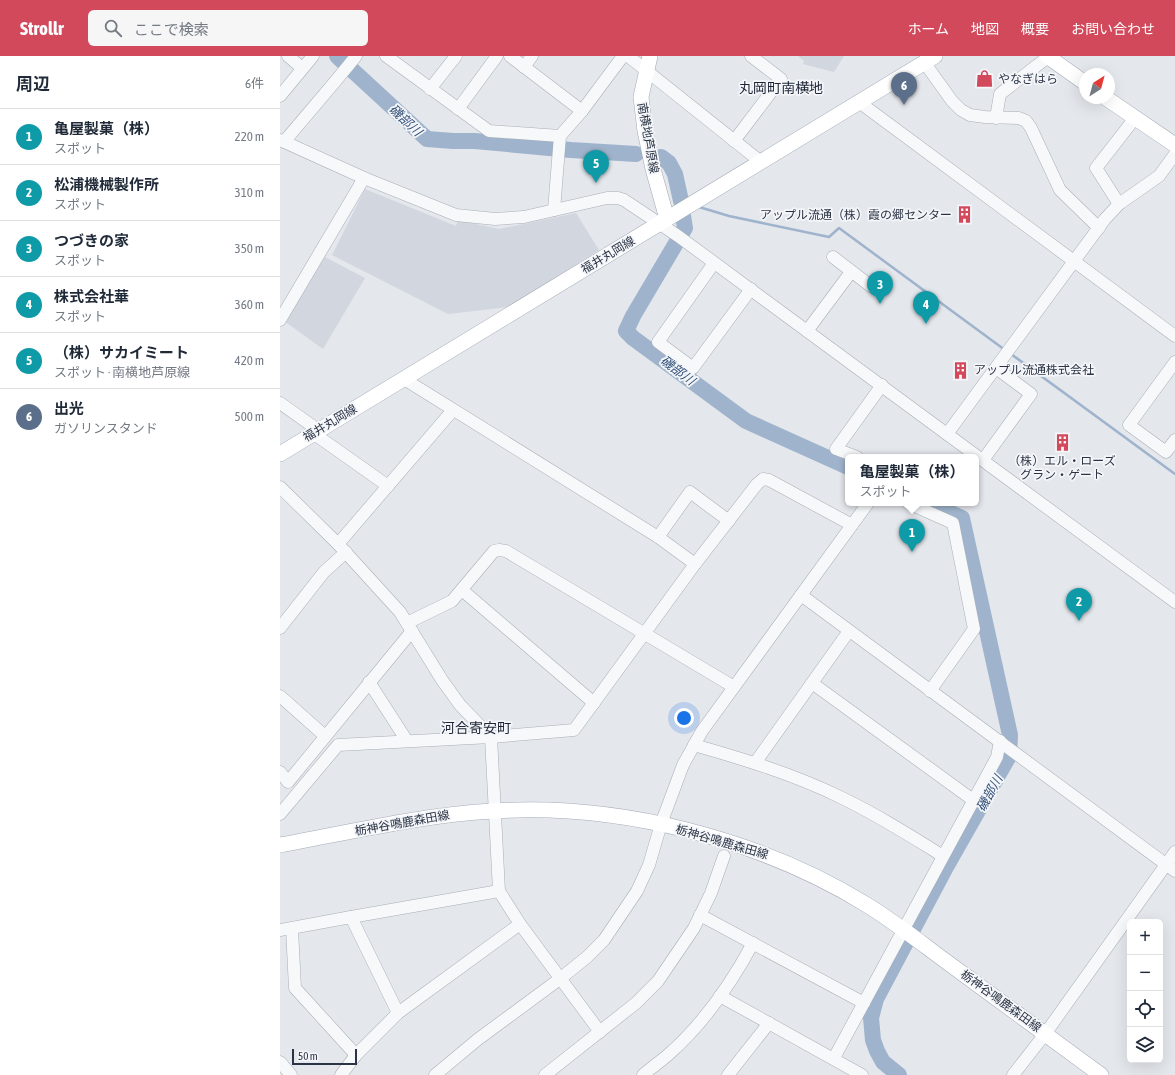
<!DOCTYPE html>
<html lang="ja">
<head>
<meta charset="utf-8">
<style>
	:root { --surface:#fff; --page:#f6f6f7; --text:#1f2937; --muted:#747a83; --line:#e0e1e3; --accent:#d1495b }
	body { margin:0; font-family:"Asap Condensed","Noto Sans JP",sans-serif; background:var(--page); color:var(--text) }
	.controls { position:absolute; right:12px; bottom:12px; display:grid; overflow:hidden; border-radius:6px; box-shadow:0 4px 16px #0002 }
	.controls button { width:36px; height:36px; display:grid; place-items:center; padding:0; border:0; border-bottom:1px solid var(--line); background:var(--surface); color:var(--text); font:20px sans-serif }
	.compass { position:absolute; left:799px; top:12px; width:36px; height:36px; border-radius:50%; background:var(--surface); box-shadow:0 4px 16px #0002; rotate:36deg }
	.scale { position:absolute; left:12px; bottom:10px; width:65px; box-sizing:border-box; padding-left:4px; border:2px solid #2b3445; border-top:0; font-size:11px; line-height:14px; white-space:nowrap; color:#2b3445; -webkit-text-stroke:3px #f4f6f9; paint-order:stroke }
	.you { position:absolute; left:404px; top:662px; width:14px; height:14px; margin:-10px; border:3px solid #fff; border-radius:50%; background:#1a73e8; box-shadow:0 0 0 6px #1a73e833 }
	.badge { display:grid; place-items:center; width:26px; height:26px; border-radius:50%; background:var(--accent); color:#fff; font-size:13px; font-weight:700 }
	.pin { position:absolute; translate:-50% -33px; filter:drop-shadow(0 1px 2px #0008) }
	.pin::after { content:''; position:absolute; top:21px; width:14px; height:12px; background:inherit; clip-path:polygon(0 0,100% 0,50% 100%) }
	.popup { position:absolute; left:565px; top:398px; width:134px; height:52px; box-sizing:border-box; display:grid; place-content:center; border-radius:6px; background:var(--surface); filter:drop-shadow(0 1px 3px #0005); font-size:13px; white-space:nowrap; color:var(--muted) }
	.popup b { font-size:15px; color:var(--text) }
	.popup::after { content:''; position:absolute; left:50%; top:100%; margin-left:-8px; border:8px solid transparent; border-top-color:var(--surface) }
	.list { margin:0; padding:0; list-style:none }
	h2 { display:flex; justify-content:space-between; align-items:center; height:52px; margin:0; padding:0 16px; font-size:17px }
	h2 small { font-size:13px; font-weight:400; color:var(--muted) }
	.list li { display:grid; grid-template-columns:26px 1fr auto; gap:12px; align-items:center; box-sizing:border-box; height:56px; padding:0 16px; border-top:1px solid var(--line) }
	.list b { display:block; font-size:15px; white-space:nowrap }
	.list p { margin:0; font-size:13px; white-space:nowrap; color:var(--muted) }
	.list em { font-size:13px; font-style:normal; color:var(--muted) }
	.icon { flex:none; width:22px; height:22px; fill:none; stroke:currentColor; stroke-width:2; stroke-linecap:round; stroke-linejoin:round }
	.map { position:relative; flex:none; width:895px; height:1019px; overflow:hidden }
	header { display:flex; align-items:center; gap:24px; box-sizing:border-box; height:56px; padding:0 20px; background:var(--accent); color:#fff }
	header strong { font-size:19px }
	nav { display:flex; gap:22px; margin-inline-start:auto; font-size:14px }
	.search { width:280px; height:36px; background:var(--page); display:flex; align-items:center; gap:10px; box-sizing:border-box; padding:0 14px; border-radius:6px; color:var(--muted); font-size:15px }
	main { display:flex }
	aside { flex:1; background:var(--surface) }
	.map>svg:first-child { display:block }
	.built { fill:#d2d6de }
	.lines { fill:none; stroke-linecap:round; stroke-linejoin:round }
	.stream { stroke:#9fb4cc; stroke-width:2.5 }
	.river { stroke:#9fb4cc; stroke-width:16 }
	.minor-casing { stroke:#a9aeb7; stroke-width:13 }
	.major-casing { stroke:#a3abb8; stroke-width:16 }
	.minor { stroke:#f7f8fa; stroke-width:12 }
	.major { stroke:#fff; stroke-width:15 }
	.labels { text-anchor:middle; stroke-width:3.5; stroke-linejoin:round; paint-order:stroke }
	.poi-label { font-size:12px; fill:#2b3445; stroke:#f4f6f9; text-anchor:start }
	.street-label { font-size:12px; fill:#2b3445; stroke:#f4f6f9 }
	.water-label { font-size:13px; font-style:italic; fill:#34527a; stroke:#f4f6f9 }
	.quarter-label { font-size:14px; fill:#1d2536; stroke:#f4f6f9 }
</style>
</head>
<body>
<header>
<strong>Strollr</strong>
<div class="search"><svg class="icon" aria-label="search" viewBox="0 0 24 24"><circle cx="10" cy="10" r="6"/><path d="M15 15l6 6"/></svg>ここで検索</div>
<nav><a>ホーム</a><a>地図</a><a>概要</a><a>お問い合わせ</a></nav>
</header>
<main>
<aside>
<h2>周辺<small>6件</small></h2>
<ul class="list">
<li><span class="badge" style="background:#0f9aa8">1</span><div><b>亀屋製菓（株）</b><p>スポット</p></div><em>220 m</em></li>
<li><span class="badge" style="background:#0f9aa8">2</span><div><b>松浦機械製作所</b><p>スポット</p></div><em>310 m</em></li>
<li><span class="badge" style="background:#0f9aa8">3</span><div><b>つづきの家</b><p>スポット</p></div><em>350 m</em></li>
<li><span class="badge" style="background:#0f9aa8">4</span><div><b>株式会社華</b><p>スポット</p></div><em>360 m</em></li>
<li><span class="badge" style="background:#0f9aa8">5</span><div><b>（株）サカイミート</b><p>スポット · 南横地芦原線</p></div><em>420 m</em></li>
<li><span class="badge" style="background:#5c6f8a">6</span><div><b>出光</b><p>ガソリンスタンド</p></div><em>500 m</em></li>
</ul>
</aside>
<div class="map">
<svg width="895" height="1019" viewBox="0 0 895 1019">
	<rect width="100%" height="100%" fill="#e4e7ec"/>
	<g class="built">
		<polygon points="518,0 564,0 554,16 523,8 524,5"/>
		<polygon points="85,133 176,170 178,164 219,173 296,157 319,194 229,251 168,258 52,199"/>
		<polygon points="45,201 85,222 43,293 4,265"/>
	</g>
	<g class="lines">
		<g class="stream">
			<polyline points="419,151 449,160 549,181 559,172 725,294"/>
			<polyline points="731,298 895,418"/>
		</g>
		<g class="river">
			<polyline points="57,0 147,83 173,85 195,85 291,94 356,98"/>
			<polyline points="381,101 389,107 395,118 401,145"/>
			<polyline points="403,160 405,172 353,260 346,275 353,282 466,365 568,411"/>
			<polyline points="619,1019 603,1006 597,995 593,984 591,962 596,943 666,811 729,700 730,679 682,462 649,447"/>
		</g>
		<defs>
			<g id="minor">
				<polyline points="8,0 22,12"/>
				<polyline points="106,0 209,75 280,80"/>
				<polyline points="230,0 302,55"/>
				<polyline points="348,0 481,106"/>
				<polyline points="644,6 672,45 681,54 690,59 705,61 739,62 746,65 751,72 780,134 819,172"/>
				<polyline points="244,11 252,0"/>
				<polyline points="150,33 176,0"/>
				<polyline points="0,40 33,0"/>
				<polyline points="579,46 895,280"/>
				<polyline points="178,53 217,0"/>
				<polyline points="716,62 720,38 768,1"/>
				<polyline points="0,84 84,122 176,159 215,163 244,161 327,142 338,142 344,144 398,180 895,546"/>
				<polyline points="454,85 501,23 471,0"/>
				<path d="M4,86C28,57 53,29 76,0"/>
				<polyline points="839,148 816,112 855,62"/>
				<polyline points="274,154 280,80 302,55 343,0"/>
				<polyline points="553,201 592,231"/>
				<polyline points="434,207 378,286 413,312 471,233"/>
				<polyline points="0,264 84,122"/>
				<polyline points="527,275 571,216"/>
				<polyline points="895,306 849,369 886,396 895,384"/>
				<polyline points="124,323 378,481 415,508"/>
				<polyline points="0,347 38,374"/>
				<polyline points="33,377 108,430"/>
				<polyline points="667,378 825,163 839,148 879,120 895,98"/>
				<polyline points="577,401 556,393 602,329"/>
				<polyline points="703,404 751,338 716,312"/>
				<polyline points="0,431 58,488 120,556 162,624 180,649 211,681 219,835 240,868 320,976"/>
				<polyline points="628,447 673,467 694,573 650,635"/>
				<polyline points="378,481 410,436 449,465"/>
				<polyline points="58,488 173,354"/>
				<polyline points="182,534 314,647"/>
				<polyline points="521,539 895,815"/>
				<polyline points="127,567 172,545 214,495 219,494 226,495 454,631"/>
				<polyline points="0,572 44,516 66,496"/>
				<polyline points="89,626 127,685"/>
				<polyline points="532,627 693,744"/>
				<polyline points="0,640 45,680"/>
				<path d="M414,689C463,703 513,718 560,741C596,758 629,779 663,800"/>
				<polyline points="475,707 569,575"/>
				<polyline points="0,716 8,726 132,575"/>
				<polyline points="0,758 58,689 211,681 294,674 415,508 477,428 483,423 489,424 572,469"/>
				<polyline points="420,859 584,947"/>
				<polyline points="71,861 118,957"/>
				<polyline points="12,873 15,932 76,999"/>
				<polyline points="0,874 71,861 219,835"/>
				<polyline points="440,940 582,1019"/>
				<polyline points="554,1002 717,701 720,685"/>
				<polyline points="0,1006 11,1019"/>
				<polyline points="61,1019 76,999 118,957 240,868"/>
				<polyline points="155,1019 197,984 281,922 307,901 324,884 357,835 369,809 381,768 403,709 422,675 588,447"/>
				<polyline points="265,1019 356,947 378,925 414,872 431,837 444,800"/>
				<path d="M363,1019C371,1012 381,1005 389,998C424,967 451,928 473,887"/>
				<polyline points="448,1019 489,967"/>
				<polyline points="733,1019 765,978 895,796"/>
			</g>
			<g id="major">
				<polyline points="370,0 361,41 365,75 373,113 387,163"/>
				<polyline points="767,0 805,27"/>
				<polyline points="826,42 895,89"/>
				<polyline points="0,398 655,0"/>
				<path d="M0,789C71,776 141,759 213,755C340,747 480,783 587,849C618,868 646,891 675,912C724,948 772,983 821,1019"/>
			</g>
		</defs>
		<use href="#minor" class="minor-casing"/>
		<use href="#major" class="major-casing"/>
		<use href="#minor" class="minor"/>
		<use href="#major" class="major"/>
	</g>
	<defs>
		<symbol id="shop-bare" viewBox="-9 -9 18 18"><path d="M-5-2.5h2.3a2.7 3.5 0 0 1 5.4 0H5L5.5 6h-11ZM-1.5-2.5h3a1.5 2.3 0 0 0-3 0Z" fill="#d1495b" stroke="#f4f6f9" stroke-width="2.5" paint-order="stroke"/></symbol>
		<symbol id="building-bare" viewBox="-9 -9 18 18"><path d="M-4-6H4V6H1V3H-1V6H-4ZM-2.5-4.3h1.7v1.8h-1.7ZM.8-4.3h1.7v1.8H.8ZM-2.5-1h1.7V.8h-1.7ZM.8-1h1.7V.8H.8Z" fill="#d1495b" stroke="#f4f6f9" stroke-width="2.5" paint-order="stroke"/></symbol>
	</defs>
	<g fill-rule="evenodd">
		<use href="#shop-bare" x="692" y="10" width="25" height="25"/>
		<use href="#building-bare" x="672" y="146" width="25" height="25"/>
		<use href="#building-bare" x="668" y="302" width="25" height="25"/>
		<use href="#building-bare" x="770" y="374" width="25" height="25"/>
	</g>
	<g class="labels">
		<g class="poi-label">
			<text x="718" y="27">やなぎはら</text>
			<text x="672" y="163" text-anchor="end">アップル流通（株）霞の郷センター</text>
			<text x="694" y="318">アップル流通株式会社</text>
			<text x="782" y="409" text-anchor="middle">（株）エル・ローズ<tspan x="782" dy="14">グラン・ゲート</tspan></text>
		</g>
		<g class="street-label">
			<text transform="translate(368 82) rotate(80)" y="4">南横地芦原線</text>
			<text transform="translate(328 199) rotate(-31)" y="4">福井丸岡線</text>
			<text transform="translate(50 367) rotate(-31)" y="4">福井丸岡線</text>
			<text transform="translate(122 767) rotate(-10)" y="4">栃神谷鳴鹿森田線</text>
			<text transform="translate(442 786) rotate(16)" y="4">栃神谷鳴鹿森田線</text>
			<text transform="translate(721 945) rotate(36)" y="4">栃神谷鳴鹿森田線</text>
		</g>
		<g class="water-label">
			<text transform="translate(126 64) rotate(43)" y="5">磯部川</text>
			<text transform="translate(398 314) rotate(37)" y="5">磯部川</text>
			<text transform="translate(709 737) rotate(-61)" y="5">磯部川</text>
		</g>
		<g class="quarter-label">
			<text x="501" y="37">丸岡町南横地</text>
			<text x="196" y="677">河合寄安町</text>
		</g>
	</g>
</svg>
<div class="controls">
<button>+</button>
<button>−</button>
<button><svg class="icon" aria-label="locate" viewBox="0 0 24 24"><circle cx="12" cy="12" r="6"/><path d="M12 2v4M12 18v4M2 12h4M18 12h4"/></svg></button>
<button><svg class="icon" aria-label="layers" viewBox="0 0 24 24"><path d="M12 4l9 5-9 5-9-5zM3 14l9 5 9-5"/></svg></button>
</div>
<svg class="compass" viewBox="-18 -18 36 36"><path d="M0-13l5 13h-10z" fill="#e53935"/><path d="M0 13l5-13h-10z" fill="#747a83"/></svg>
<div class="scale">50 m</div>
<div class="you"></div>
<div class="pin badge" style="left:632px;top:496px;background:#0f9aa8">1</div>
<div class="popup"><b>亀屋製菓（株）</b>スポット</div>
<div class="pin badge" style="left:799px;top:565px;background:#0f9aa8">2</div>
<div class="pin badge" style="left:600px;top:248px;background:#0f9aa8">3</div>
<div class="pin badge" style="left:646px;top:268px;background:#0f9aa8">4</div>
<div class="pin badge" style="left:316px;top:127px;background:#0f9aa8">5</div>
<div class="pin badge" style="left:624px;top:49px;background:#5c6f8a">6</div>
</div>
</main>
</body>
</html>
